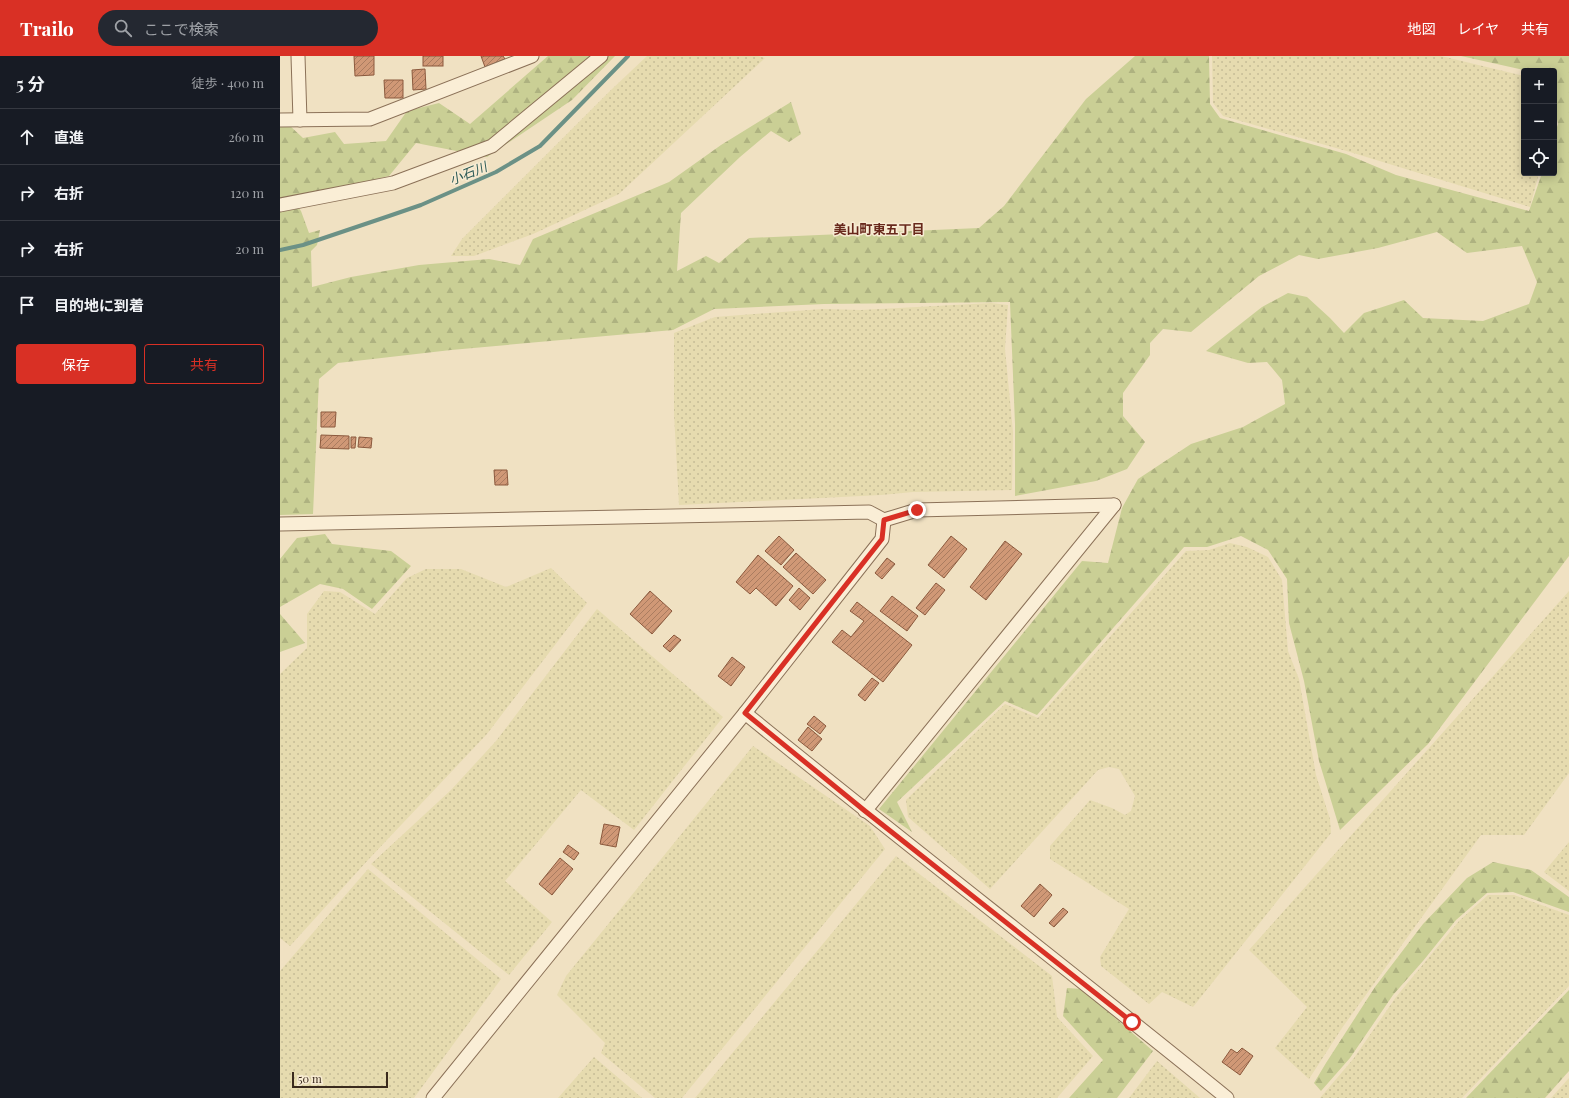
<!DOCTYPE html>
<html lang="ja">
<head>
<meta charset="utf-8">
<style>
	:root { --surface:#171b24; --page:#242831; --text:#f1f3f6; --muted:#9ea1a6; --line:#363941; --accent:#d93025 }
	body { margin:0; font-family:"Playfair Display","Noto Sans JP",serif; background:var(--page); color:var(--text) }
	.controls { position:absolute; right:12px; top:12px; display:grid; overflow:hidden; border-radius:4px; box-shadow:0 2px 10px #0003 }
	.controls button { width:36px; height:36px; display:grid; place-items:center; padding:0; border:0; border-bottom:1px solid var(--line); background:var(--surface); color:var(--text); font:20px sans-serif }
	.scale { position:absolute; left:12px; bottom:10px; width:96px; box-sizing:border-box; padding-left:4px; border:2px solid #3a2a1d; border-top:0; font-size:11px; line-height:14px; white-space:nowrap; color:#3a2a1d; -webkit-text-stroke:3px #f7ebd2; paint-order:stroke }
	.stop { position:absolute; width:12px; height:12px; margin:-9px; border:3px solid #d93025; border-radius:50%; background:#fff }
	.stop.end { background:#d93025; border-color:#fff; box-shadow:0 1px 4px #0008 }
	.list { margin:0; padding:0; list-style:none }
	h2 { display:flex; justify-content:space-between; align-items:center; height:52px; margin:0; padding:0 16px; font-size:17px }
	h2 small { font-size:13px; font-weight:400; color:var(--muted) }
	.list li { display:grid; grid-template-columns:26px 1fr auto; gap:12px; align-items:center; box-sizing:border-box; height:56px; padding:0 16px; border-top:1px solid var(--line) }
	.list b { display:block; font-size:15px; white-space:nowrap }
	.list em { font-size:13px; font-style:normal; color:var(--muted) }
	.actions { display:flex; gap:8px; padding:12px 16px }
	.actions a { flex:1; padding:9px 0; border:1px solid var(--accent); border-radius:4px; text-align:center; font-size:14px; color:var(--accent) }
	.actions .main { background:var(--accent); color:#fff }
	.icon { flex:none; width:22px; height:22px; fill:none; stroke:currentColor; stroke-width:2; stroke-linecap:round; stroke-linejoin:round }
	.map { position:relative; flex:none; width:1289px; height:1042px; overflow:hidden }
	header { display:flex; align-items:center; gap:24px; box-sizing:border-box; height:56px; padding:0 20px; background:var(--accent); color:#fff }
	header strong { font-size:19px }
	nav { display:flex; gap:22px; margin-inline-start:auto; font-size:14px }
	.search { width:280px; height:36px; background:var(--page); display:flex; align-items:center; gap:10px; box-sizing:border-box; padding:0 14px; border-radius:22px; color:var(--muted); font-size:15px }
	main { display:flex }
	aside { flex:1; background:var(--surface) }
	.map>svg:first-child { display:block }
	.farmland { fill:url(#farmland-dots) }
	.forest { fill:url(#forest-firs) }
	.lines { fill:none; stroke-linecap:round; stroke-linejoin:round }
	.stream { stroke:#6b9186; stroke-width:4 }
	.building { fill:url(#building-hatch); stroke:#8b593d }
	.minor-casing { stroke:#8b7158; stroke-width:15 }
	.minor { stroke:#faeed6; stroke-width:13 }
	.route { stroke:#d93025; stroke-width:5 }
	.labels { text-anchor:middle; stroke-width:3; stroke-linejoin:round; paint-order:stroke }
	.water-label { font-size:13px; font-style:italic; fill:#2c5a56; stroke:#f7ebd2 }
	.neighbourhood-label { font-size:13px; font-weight:bold; fill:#68281b; stroke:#f7ebd2 }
</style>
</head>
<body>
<header>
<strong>Trailo</strong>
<div class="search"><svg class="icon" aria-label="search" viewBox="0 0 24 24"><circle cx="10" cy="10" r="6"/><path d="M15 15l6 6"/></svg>ここで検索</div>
<nav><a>地図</a><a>レイヤ</a><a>共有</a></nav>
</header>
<main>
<aside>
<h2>5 分<small>徒歩 · 400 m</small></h2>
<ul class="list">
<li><svg class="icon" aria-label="ahead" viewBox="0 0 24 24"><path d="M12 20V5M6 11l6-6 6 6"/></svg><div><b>直進</b></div><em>260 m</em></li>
<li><svg class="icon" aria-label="right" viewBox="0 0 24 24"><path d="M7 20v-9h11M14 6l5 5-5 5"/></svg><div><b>右折</b></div><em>120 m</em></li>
<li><svg class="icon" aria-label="right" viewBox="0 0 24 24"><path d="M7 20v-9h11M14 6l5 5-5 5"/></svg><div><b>右折</b></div><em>20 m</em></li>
<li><svg class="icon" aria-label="arrive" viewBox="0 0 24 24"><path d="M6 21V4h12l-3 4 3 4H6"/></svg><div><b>目的地に到着</b></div></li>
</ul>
<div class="actions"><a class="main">保存</a><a>共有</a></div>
</aside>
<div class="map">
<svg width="1289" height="1042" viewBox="0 0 1289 1042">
	<defs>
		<pattern id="farmland-dots" width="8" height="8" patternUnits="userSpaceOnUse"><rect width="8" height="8" fill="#e6dbaf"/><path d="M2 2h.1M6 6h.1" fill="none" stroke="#c6bc96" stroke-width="1.8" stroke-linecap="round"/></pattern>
		<pattern id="forest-firs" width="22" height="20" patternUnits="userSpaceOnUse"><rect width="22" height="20" fill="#cacf95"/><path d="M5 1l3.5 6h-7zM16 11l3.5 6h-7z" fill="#aeb280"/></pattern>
		<pattern id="building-hatch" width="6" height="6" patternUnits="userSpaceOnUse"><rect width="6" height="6" fill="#d09876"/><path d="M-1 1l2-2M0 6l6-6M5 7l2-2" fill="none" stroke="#aa7c60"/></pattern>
	</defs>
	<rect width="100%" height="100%" fill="#f0e1c2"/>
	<g class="farmland">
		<polygon points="367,0 478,0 485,2 339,138 253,178 194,200 171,200 182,183 331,34"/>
		<polygon points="932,0 1161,0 1244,20 1244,117 1259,117 1250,151 1070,96 943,60 933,47"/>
		<polygon points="711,247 728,249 725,293 733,376 732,434 633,436 601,439 399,449 394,358 394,277 435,261 543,253 581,254"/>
		<polygon points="950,487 967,491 988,501 1002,524 1008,595 1019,623 1036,719 1050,763 1051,777 913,951 882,936 869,948 821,910 820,901 849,853 770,803 770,790 810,744 832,752 845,759 851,755 855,740 839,713 829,711 818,714 710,833 628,761 626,744 725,648 758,662 906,495 929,494"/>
		<polygon points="271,512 307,547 207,678 88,804 10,890 0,882 0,618 27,592 27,558 44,535 60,536 95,558 127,522 146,513 181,513 226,531"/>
		<polygon points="1289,535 1289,717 1244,779 1201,779 1062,972 1029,1023 995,992 1027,951 969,894"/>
		<polygon points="317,553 443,661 354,774 301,734 225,825 272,866 229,919 91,808 171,734 216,685"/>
		<polygon points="473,690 590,770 605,793 402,1042 375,1042 321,997 325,987 277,939 286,920"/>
		<polygon points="1289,786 1289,835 1264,816"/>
		<polygon points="616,800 772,920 777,961 813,1000 777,1042 415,1042"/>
		<polygon points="88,813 221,923 134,1042 0,1042 0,915"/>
		<polygon points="1208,839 1234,839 1289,859 1289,930 1182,1042 1040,1042 1074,1002 1116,941 1179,865"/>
		<polygon points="314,1001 362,1042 278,1042"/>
		<polygon points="877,1005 920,1042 849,1042"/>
		<polygon points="1289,1022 1289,1042 1271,1042"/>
	</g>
	<g class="forest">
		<polygon points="268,0 335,0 292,44 207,101 136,87 109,120 47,135 11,142 21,155 29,177 40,174 37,189 31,195 32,231 71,221 139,209 209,203 240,209 253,183 389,126 441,89 511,46 521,78 509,86 491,75 460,101 401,157 397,215 426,200 439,207 469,182 699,172 724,150 806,43 855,0 929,0 930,48 940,62 1066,98 1116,119 1249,155 1262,117 1274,117 1274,80 1278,68 1274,50 1274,15 1248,15 1181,0 1289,0 1289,500 1148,688 1060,774 1039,705 1024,625 1009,567 1007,523 988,494 961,480 927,491 904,491 757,659 725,645 617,746 632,776 599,753 802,505 828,507 842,452 858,423 911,388 963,371 1005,348 1002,324 987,306 968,307 926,295 982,251 1008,237 1027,241 1050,262 1064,277 1084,257 1124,244 1143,262 1203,265 1249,248 1257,226 1242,190 1187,197 1157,176 1098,192 1038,203 1019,199 979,220 911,276 883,273 870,287 870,299 843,337 843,360 865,386 847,413 816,425 735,440 735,368 730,246 544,248 434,253 393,274 171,294 58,307 39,323 33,458 0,459 0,69 9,69 23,82 55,76 64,88 106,85 127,55 159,47 190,68"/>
		<polygon points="45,478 52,488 111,495 131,510 92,553 63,533 40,528 0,551 0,503 17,482"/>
		<polygon points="0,558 25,587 0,596"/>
		<polygon points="1213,806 1251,814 1289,841 1289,856 1233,836 1207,837 1176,864 1143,905 1113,939 1070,1002 1041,1035 1034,1027 1046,1007 1095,931 1143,868 1187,822"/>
		<polygon points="787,932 802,933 873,995 837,1042 789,1042 823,1004 783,960"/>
		<polygon points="1289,934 1289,1015 1265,1042 1186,1042"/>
	</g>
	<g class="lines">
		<polyline class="stream" points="0,194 23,189 109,160 141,149 216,116 260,90 348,0"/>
	</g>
	<g class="building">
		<polygon points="74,0 94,0 94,19 75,20"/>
		<rect x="143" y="0" width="20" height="10"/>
		<polygon points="201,0 223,0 225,3 205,11"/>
		<polygon points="145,13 146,33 133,34 132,14"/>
		<polygon points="104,24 123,24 123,42 105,42"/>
		<polygon points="41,356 56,356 55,371 41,371"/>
		<polygon points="41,379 69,380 69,393 40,392"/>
		<polygon points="71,381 76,381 75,392 71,392"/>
		<polygon points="79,381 92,382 91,392 78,391"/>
		<polygon points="214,414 227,414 228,429 215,429"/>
		<polygon points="499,480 514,494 501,509 485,495"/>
		<polygon points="671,480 687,493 664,522 648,509"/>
		<polygon points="725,485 742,498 706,544 690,531"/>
		<polygon points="516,497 546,524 533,538 503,511"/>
		<polygon points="478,499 513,530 496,550 476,532 470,538 456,526"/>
		<polygon points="607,502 615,508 602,523 595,517"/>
		<polygon points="656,527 665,534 645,559 636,552"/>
		<polygon points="519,532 530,542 520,554 509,544"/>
		<polygon points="370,535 392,555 372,578 350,558"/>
		<polygon points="612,540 638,560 627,575 600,555"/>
		<polygon points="577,546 632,589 603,626 552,586 562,574 571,581 584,565 570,555"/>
		<polygon points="394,579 401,584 390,596 383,590"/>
		<polygon points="452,601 465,611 451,630 438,620"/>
		<polygon points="592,622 599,627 585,645 578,639"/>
		<polygon points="534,660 546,670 540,678 527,668"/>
		<polygon points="528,671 542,683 532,695 518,684"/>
		<polygon points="324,768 340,771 336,791 320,788"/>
		<polygon points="288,789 299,797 294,804 283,796"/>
		<polygon points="280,802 293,813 272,839 259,828"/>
		<polygon points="760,828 772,839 754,861 741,850"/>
		<polygon points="783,852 788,856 774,871 769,867"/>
		<polygon points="962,992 973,1000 960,1019 942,1006 951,993 957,997"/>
	</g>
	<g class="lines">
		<defs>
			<g id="minor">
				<polyline points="18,0 20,64"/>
				<polyline points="0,64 90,63 252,0"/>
				<polyline points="0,149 113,127 212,90 321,0"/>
				<polyline points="0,468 589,456 604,464 637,454 834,449"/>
				<path d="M465,657C624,787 787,912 947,1042"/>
				<polyline points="585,755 834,449"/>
				<polyline points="153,1042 465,657 602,483 604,464"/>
			</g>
		</defs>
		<use href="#minor" class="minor-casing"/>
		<use href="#minor" class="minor"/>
	</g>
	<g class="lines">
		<polyline class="route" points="637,454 604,464 602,483 465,657 585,755 852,966"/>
	</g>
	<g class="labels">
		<g class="water-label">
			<text transform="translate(188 117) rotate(-22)" y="5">小石川</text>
		</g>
		<g class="neighbourhood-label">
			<text x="599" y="178">美山町東五丁目</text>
		</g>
	</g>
</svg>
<div class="controls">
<button>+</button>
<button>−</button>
<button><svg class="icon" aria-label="locate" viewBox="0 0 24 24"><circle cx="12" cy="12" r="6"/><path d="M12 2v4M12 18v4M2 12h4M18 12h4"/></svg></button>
</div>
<div class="scale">50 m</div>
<div class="stop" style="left:852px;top:966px"></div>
<div class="stop end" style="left:637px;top:454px"></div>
</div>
</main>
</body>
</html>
